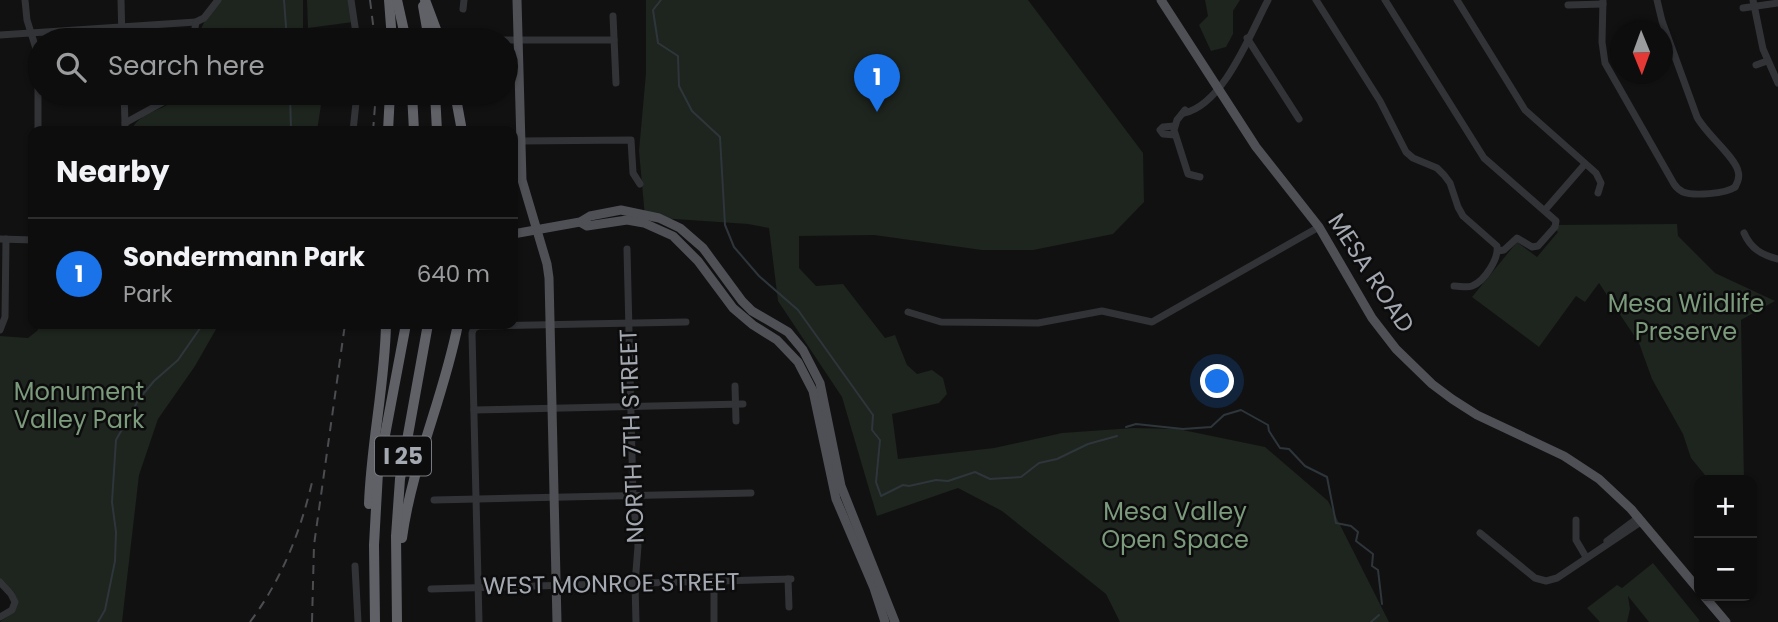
<!DOCTYPE html>
<html lang="en">
<head>
<meta charset="utf-8">
<style>
	:root { --surface:#0d0d0e; --page:#161617; --text:#f1f3f6; --muted:#9a9c9e; --line:#2d2d2e; --accent:#1a73e8 }
	body { margin:0; font-family:Poppins,sans-serif; background:var(--page); color:var(--text) }
	.controls { position:absolute; right:21px; bottom:21px; display:grid; overflow:hidden; border-radius:14px; box-shadow:0 2px 5px #0004 }
	.controls button { width:63px; height:63px; display:grid; place-items:center; padding:0; border:0; border-bottom:2px solid var(--line); background:var(--surface); color:var(--text); font:35px sans-serif }
	.compass { position:absolute; left:1610px; top:21px; width:63px; height:63px; border-radius:50%; background:var(--surface); box-shadow:0 2px 5px #0004; rotate:179deg }
	.you { position:absolute; left:1218px; top:382px; width:24px; height:24px; margin:-18px; border:5px solid #fff; border-radius:50%; background:#1a73e8; box-shadow:0 0 0 10px #1a73e833 }
	.badge { display:grid; place-items:center; width:46px; height:46px; border-radius:50%; background:var(--accent); color:#fff; font-size:23px; font-weight:700 }
	.pin { position:absolute; translate:-50% -58px; filter:drop-shadow(0 2px 4px #0008) }
	.pin::after { content:''; position:absolute; top:37px; width:24px; height:21px; background:inherit; clip-path:polygon(0 0,100% 0,50% 100%) }
	.list { margin:0; padding:0; list-style:none }
	h2 { display:flex; justify-content:space-between; align-items:center; height:91px; margin:0; padding:0 28px; font-size:30px }
	h2 small { font-size:23px; font-weight:400; color:var(--muted) }
	.list li { display:grid; grid-template-columns:46px 1fr auto; gap:21px; align-items:center; box-sizing:border-box; height:112px; padding:0 28px; border-top:2px solid var(--line) }
	.list b { display:block; font-size:26px; white-space:nowrap }
	.list p { margin:0; font-size:23px; white-space:nowrap; color:var(--muted) }
	.list em { font-size:23px; font-style:normal; color:var(--muted) }
	.icon { flex:none; width:38px; height:38px; fill:none; stroke:currentColor; stroke-width:2; stroke-linecap:round; stroke-linejoin:round }
	.map { position:relative; flex:none; width:1778px; height:622px; overflow:hidden }
	.search { position:absolute; background:var(--surface); box-shadow:0 2px 5px #0004; left:28px; top:28px; width:490px; height:77px; display:flex; align-items:center; gap:18px; box-sizing:border-box; padding:0 24px; border-radius:38px; color:var(--muted); font-size:26px }
	.panel { position:absolute; background:var(--surface); box-shadow:0 2px 5px #0004; left:28px; top:126px; width:490px; height:203px; border-radius:14px }
	.map>svg:first-child { display:block }
	.green { fill:#1e241e }
	.lines { fill:none; stroke-linecap:round; stroke-linejoin:round }
	.stream { stroke:#2e363b; stroke-width:2 }
	.minor { stroke:#323337; stroke-width:7 }
	.major { stroke:#4f5055; stroke-width:9 }
	.highway { stroke:#5f6167; stroke-width:10 }
	.rail { stroke:#4b4d51; stroke-width:2; stroke-dasharray:9 7; stroke-linecap:butt }
	.labels { text-anchor:middle; stroke-width:5; stroke-linejoin:round; paint-order:stroke }
	.shield { fill:#0c0c0d; stroke:#767a80; stroke-width:2 }
	.shield-label { font-size:23px; font-weight:bold; fill:#a4a9b1 }
	.street-label { font-size:24px; fill:#a4a9b1; stroke:#0c0c0d }
	.park-label { font-size:24px; fill:#7c9a7c; stroke:#0c0c0d }
</style>
</head>
<body>
<div class="map">
<svg width="1778" height="622" viewBox="0 0 1778 622">
	<rect width="100%" height="100%" fill="#111112"/>
	<g class="green">
		<polygon points="221,0 303,0 303,40 196,40 205,20"/>
		<polygon points="307,0 349,0 353,22 308,28"/>
		<polygon points="646,0 1028,0 1143,153 1144,202 1113,234 1033,250 982,250 874,235 799,236 799,268 816,286 843,284 885,338 895,335 907,365 917,374 932,370 943,378 947,394 939,403 892,414 898,459 994,448 1062,433 1133,428 1178,429 1265,447 1328,501 1389,622 1120,622 1106,594 1002,511 958,488 877,516 842,397 778,301 769,228 748,224 645,217 639,151 646,73"/>
		<polygon points="1205,0 1240,0 1233,11 1233,34 1226,47 1211,51 1199,25 1208,16"/>
		<path d="M182,93H304L305,99H326L327,103L321,105L317,131H131C140,109 170,111 182,93Z"/>
		<polygon points="1677,224 1678,236 1715,273 1775,301 1741,320 1744,480 1709,480 1691,458 1683,434 1652,379 1639,343 1599,283 1585,302 1576,296 1539,347 1472,297 1517,242 1537,257 1558,232 1550,225"/>
		<polygon points="41,324 219,324 195,366 158,419 139,475 122,622 0,622 15,610 18,602 14,592 0,580 0,336 28,338 37,331"/>
		<polygon points="1653,563 1700,621 1698,622 1649,622 1628,596 1630,609 1627,622 1600,622 1587,608 1617,585 1622,588"/>
	</g>
	<g class="lines">
		<g class="stream">
			<polyline points="284,0 287,40"/>
			<polyline points="661,0 653,10 658,43 678,56 679,86 692,111 720,137 725,225 734,247 759,276 798,310 873,415 872,430 880,440 876,482 881,496 903,485 909,486 936,480 948,481 975,472 990,479 1021,477 1039,463 1057,459 1088,444 1117,436"/>
			<polyline points="290,93 291,131"/>
			<polyline points="1126,427 1136,424 1183,429 1211,427 1224,415 1241,410 1268,425 1269,431 1280,448 1289,449 1305,466 1327,477 1336,523 1351,526 1358,532 1356,541 1373,554 1372,566 1378,570 1382,604"/>
			<polyline points="98,622 105,610 115,561 116,532 112,502 116,440 139,399 154,381 178,360 203,324"/>
			<polyline points="1371,622 1379,615"/>
		</g>
		<g class="minor">
			<polyline points="25,0 27,20 38,55 38,131"/>
			<polyline points="121,0 122,40"/>
			<polyline points="351,0 357,40"/>
			<path d="M1316,0L1380,101L1406,152L1413,158L1437,168L1444,175L1450,183L1458,207L1463,216L1497,246C1499,258 1485,281 1472,286C1467,288 1460,286 1454,286"/>
			<polyline points="1385,0 1484,158 1556,221 1555,227 1538,246 1532,247 1517,238 1504,250 1498,251"/>
			<polyline points="1457,0 1525,110 1596,173 1601,183 1598,193"/>
			<path d="M1603,0L1602,42L1605,63L1674,184C1676,187 1679,190 1683,192C1693,196 1726,194 1735,187"/>
			<path d="M1657,0L1662,21L1697,117C1706,134 1735,157 1738,171C1740,177 1738,182 1735,187"/>
			<polyline points="1753,0 1763,49 1778,83"/>
			<polyline points="1568,5 1603,4"/>
			<polyline points="1743,8 1778,3"/>
			<polyline points="463,9 464,0"/>
			<polyline points="613,16 616,83"/>
			<polyline points="0,35 196,22"/>
			<polyline points="1247,38 1299,119"/>
			<polyline points="193,40 196,22 204,18 218,0"/>
			<polyline points="478,40 614,40"/>
			<polyline points="1756,65 1767,61"/>
			<polyline points="124,93 125,123"/>
			<polyline points="1185,110 1177,120 1174,130 1188,174 1200,177"/>
			<path d="M1184,113C1224,104 1250,34 1268,0"/>
			<polyline points="1174,126 1163,127 1160,130 1163,134 1175,135"/>
			<polyline points="125,131 125,123 165,101 175,93"/>
			<polyline points="353,131 357,93"/>
			<polyline points="521,141 631,140 633,173 640,184"/>
			<polyline points="1545,210 1585,164"/>
			<path d="M1744,233C1751,249 1762,255 1778,259"/>
			<polyline points="0,239 33,240"/>
			<polyline points="627,249 633,496 638,546 635,584 636,622"/>
			<polyline points="908,312 941,322 1038,323 1102,311 1152,322 1319,227"/>
			<polyline points="0,330 5,317 6,239"/>
			<polyline points="735,386 736,421"/>
			<polyline points="474,410 743,404"/>
			<polyline points="434,500 751,493"/>
			<polyline points="1576,520 1576,540 1586,557"/>
			<polyline points="1480,533 1535,578 1546,581 1557,578 1642,521"/>
			<polyline points="1607,541 1639,517"/>
			<polyline points="355,566 358,622"/>
			<polyline points="788,579 789,607"/>
			<polyline points="0,582 11,594 15,602 12,610 0,617"/>
			<polyline points="714,582 714,622"/>
			<polyline points="431,589 791,579"/>
			<polyline points="479,622 472,333 474,328 479,326 686,322"/>
		</g>
		<g class="major">
			<polyline points="517,0 522,180 547,264 549,278 557,622"/>
			<polyline points="1161,0 1256,147 1319,227 1372,318 1396,349 1432,384 1452,399 1477,415 1564,456 1599,479 1631,509 1699,590"/>
			<polyline points="580,222 587,226 627,220 644,223 673,236 698,261 733,308 753,325 777,340 798,362 813,391 836,499 874,588 885,622"/>
			<polyline points="513,234 580,222 590,216 621,210 659,218 680,228 703,248 742,301 752,311 788,332 803,350 820,383 841,486 895,622"/>
			<polyline points="1704,596 1726,622"/>
		</g>
		<g class="highway">
			<polyline points="389,0 392,40"/>
			<polyline points="397,0 406,40"/>
			<polyline points="425,0 440,40"/>
			<polyline points="423,6 429,40"/>
			<polyline points="412,93 414,131"/>
			<polyline points="435,93 437,131"/>
			<polyline points="455,93 462,131"/>
			<polyline points="388,131 390,93"/>
			<path d="M369,504C371,444 385,384 386,324"/>
			<path d="M402,538C412,464 444,397 458,324"/>
			<polyline points="375,622 374,545 378,472 406,324"/>
			<polyline points="397,622 396,536 400,479 428,324"/>
		</g>
		<g class="rail">
			<polyline points="370,0 375,40"/>
			<polyline points="373,131 376,93"/>
			<path d="M250,622C282,579 301,531 313,478"/>
			<polyline points="312,622 314,545 345,324"/>
		</g>
	</g>
	<g class="labels">
		<rect class="shield" x="375" y="436.5" width="56" height="39" rx="5"/>
		<g class="shield-label">
			<text x="403" y="464">I 25</text>
		</g>
		<g class="street-label">
			<text transform="translate(1371 273) rotate(57)" y="8">MESA ROAD</text>
			<text transform="translate(632 436) rotate(-92)" y="8">NORTH 7TH STREET</text>
			<text transform="translate(611 584) rotate(-1)" y="8">WEST MONROE STREET</text>
		</g>
		<g class="park-label">
			<text x="1686" y="312">Mesa Wildlife<tspan x="1686" dy="28">Preserve</tspan></text>
			<text x="79" y="400">Monument<tspan x="79" dy="28">Valley Park</tspan></text>
			<text x="1175" y="520">Mesa Valley<tspan x="1175" dy="28">Open Space</tspan></text>
		</g>
	</g>
</svg>
<div class="controls">
<button>+</button>
<button>−</button>
</div>
<svg class="compass" viewBox="-18 -18 36 36"><path d="M0-13l5 13h-10z" fill="#e53935"/><path d="M0 13l5-13h-10z" fill="#9a9c9e"/></svg>
<div class="you"></div>
<div class="pin badge" style="left:877px;top:112px">1</div>
<div class="search"><svg class="icon" aria-label="search" viewBox="0 0 24 24"><circle cx="10" cy="10" r="6"/><path d="M15 15l6 6"/></svg>Search here</div>
<section class="panel">
<h2>Nearby<small></small></h2>
<ul class="list">
<li><span class="badge">1</span><div><b>Sondermann Park</b><p>Park</p></div><em>640 m</em></li>
</ul>
</section>
</div>
</body>
</html>
